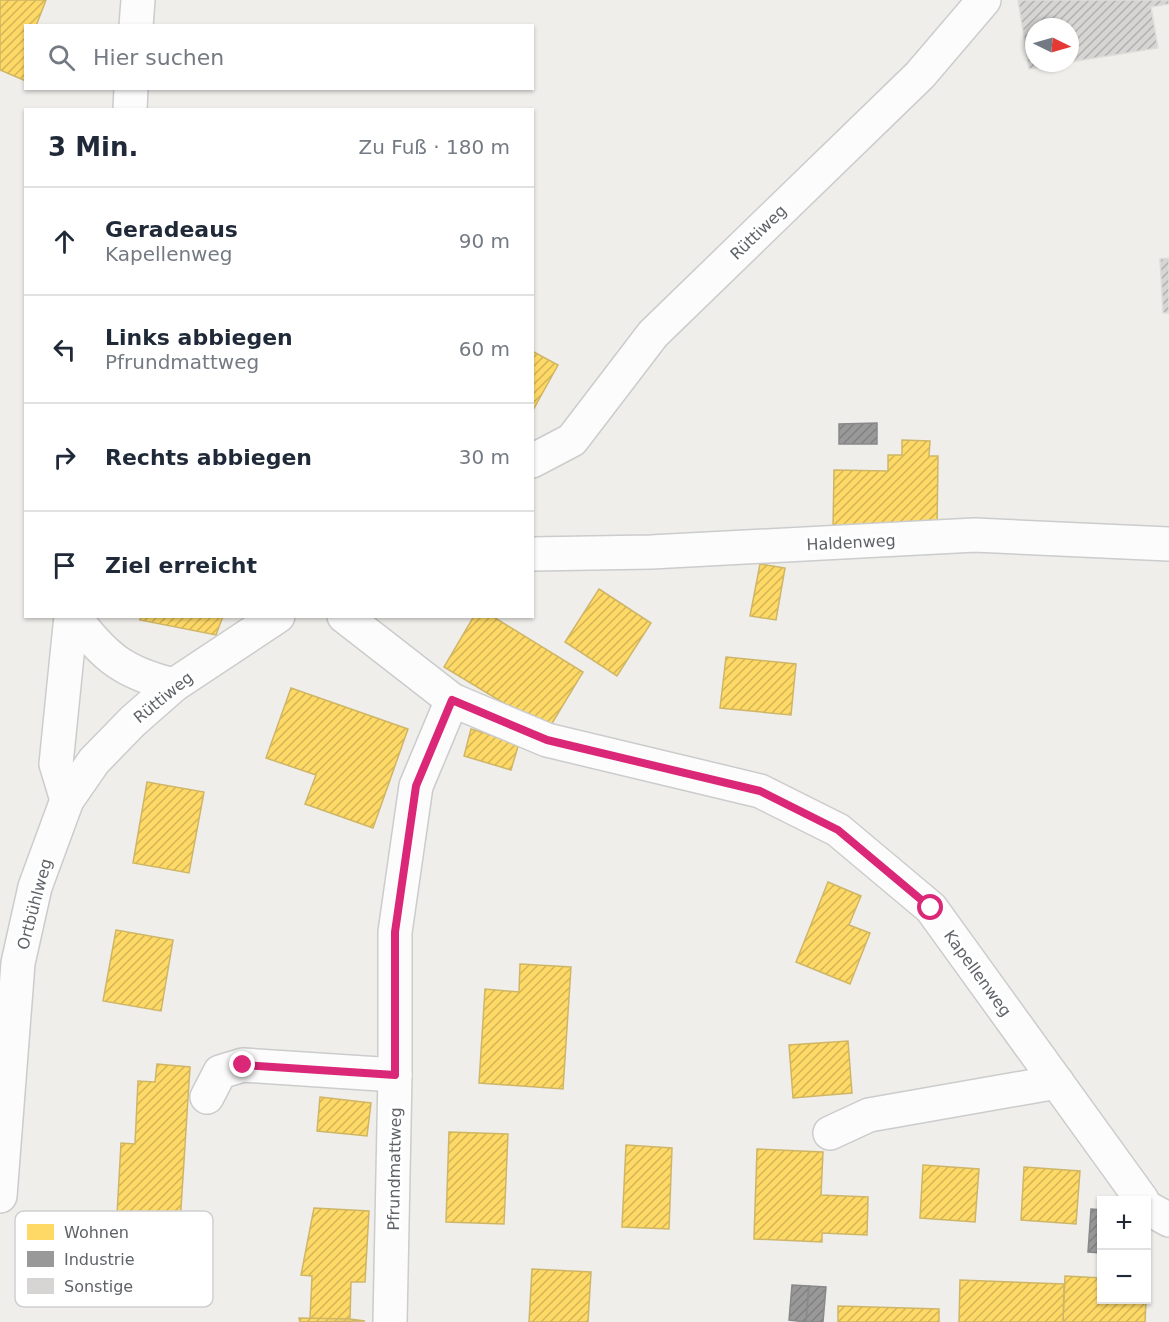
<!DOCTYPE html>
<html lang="de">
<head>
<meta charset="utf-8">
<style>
	:root { --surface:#fff; --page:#f2f2f3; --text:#1f2937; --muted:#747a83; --line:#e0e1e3 }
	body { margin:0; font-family:"DejaVu Sans",sans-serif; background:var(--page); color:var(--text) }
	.controls { position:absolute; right:18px; bottom:18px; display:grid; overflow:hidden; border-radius:0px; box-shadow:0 2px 4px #0004 }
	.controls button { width:54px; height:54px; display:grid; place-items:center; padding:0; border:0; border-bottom:2px solid var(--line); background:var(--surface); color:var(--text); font:30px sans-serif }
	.compass { position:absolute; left:1025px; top:18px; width:54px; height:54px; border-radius:50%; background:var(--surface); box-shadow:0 2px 4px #0004; rotate:95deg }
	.stop { position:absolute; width:18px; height:18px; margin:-14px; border:4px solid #db2777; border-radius:50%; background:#fff }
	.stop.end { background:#db2777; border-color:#fff; box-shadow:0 2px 6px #0008 }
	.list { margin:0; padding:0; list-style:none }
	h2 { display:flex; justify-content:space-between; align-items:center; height:78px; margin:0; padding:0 24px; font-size:26px }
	h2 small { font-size:20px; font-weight:400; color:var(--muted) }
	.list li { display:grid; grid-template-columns:39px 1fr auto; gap:18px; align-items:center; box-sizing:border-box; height:108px; padding:0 24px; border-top:2px solid var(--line) }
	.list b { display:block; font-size:22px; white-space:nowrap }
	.list p { margin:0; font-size:20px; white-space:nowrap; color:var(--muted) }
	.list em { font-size:20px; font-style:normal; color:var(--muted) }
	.icon { flex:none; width:33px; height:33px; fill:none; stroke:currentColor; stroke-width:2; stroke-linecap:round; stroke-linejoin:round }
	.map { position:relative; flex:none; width:1169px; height:1322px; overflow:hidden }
	.search { position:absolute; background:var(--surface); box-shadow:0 2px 4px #0004; left:24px; top:24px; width:510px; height:66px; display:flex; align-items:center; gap:15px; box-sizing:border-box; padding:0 21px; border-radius:0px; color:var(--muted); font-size:22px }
	.panel { position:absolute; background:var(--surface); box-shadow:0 2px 4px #0004; left:24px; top:108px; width:510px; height:510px; border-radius:0px }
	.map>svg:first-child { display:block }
	.homes { fill:url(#homes-hatch); stroke:#cfb667; stroke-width:1.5 }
	.industry { fill:url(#industry-hatch); stroke:#88898a; stroke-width:1.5 }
	.building { fill:url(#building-hatch); stroke:#deddd9; stroke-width:1.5 }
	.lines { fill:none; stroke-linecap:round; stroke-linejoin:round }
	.minor-casing { stroke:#cbcccc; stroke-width:36 }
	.minor { stroke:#fdfcfc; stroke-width:33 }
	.route { stroke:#db2777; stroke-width:8 }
	.labels { text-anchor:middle; stroke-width:6; stroke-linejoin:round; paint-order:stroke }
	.street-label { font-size:16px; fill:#5f6368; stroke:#fff }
	.key { fill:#fff; stroke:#cfd0d2; stroke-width:1.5 }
	.key-label { font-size:16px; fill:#5f6368 }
</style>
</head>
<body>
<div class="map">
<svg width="1169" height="1322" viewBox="0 0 1169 1322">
	<defs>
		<pattern id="homes-hatch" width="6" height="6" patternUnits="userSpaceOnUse" patternTransform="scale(1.5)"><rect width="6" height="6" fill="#ffd966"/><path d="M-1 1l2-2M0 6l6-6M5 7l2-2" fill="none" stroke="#d2b458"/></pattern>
		<pattern id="industry-hatch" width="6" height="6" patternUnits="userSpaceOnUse" patternTransform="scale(1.5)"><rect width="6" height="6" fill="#999"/><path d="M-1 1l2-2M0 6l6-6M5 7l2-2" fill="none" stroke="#808081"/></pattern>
		<pattern id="building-hatch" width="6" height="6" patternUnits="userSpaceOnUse" patternTransform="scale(1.5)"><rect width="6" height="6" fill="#d6d5d3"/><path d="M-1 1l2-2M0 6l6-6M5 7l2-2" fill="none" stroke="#b1b0af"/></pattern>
	</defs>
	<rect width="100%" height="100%" fill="#efeeea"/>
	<g class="homes">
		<polygon points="0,0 46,0 36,26 26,26 26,81 0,70"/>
		<polygon points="532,351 558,365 532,412"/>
		<polygon points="902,440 930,441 929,456 938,456 937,532 833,529 834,470 888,471 888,455 902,455"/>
		<polygon points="760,564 785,568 776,620 750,616"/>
		<polygon points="599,589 651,623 617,676 565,642"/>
		<polygon points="141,616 223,616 216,635 140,620"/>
		<polygon points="474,616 492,616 583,672 548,730 444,667"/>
		<polygon points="726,657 796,664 791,715 720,708"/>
		<polygon points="291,688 408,729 373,828 305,804 316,775 266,758"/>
		<polygon points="471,729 519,743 511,770 464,756"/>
		<polygon points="147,782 204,792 189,873 133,863"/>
		<polygon points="828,882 861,896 849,925 870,933 850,984 796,962"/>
		<polygon points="116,930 173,940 161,1011 103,1001"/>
		<polygon points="520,964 571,967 563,1089 479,1083 485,989 519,992"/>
		<polygon points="848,1041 852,1093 793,1098 789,1045"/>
		<polygon points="157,1064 190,1067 178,1255 115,1251 121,1143 135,1144 138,1081 155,1082"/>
		<polygon points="320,1097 371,1103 367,1136 317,1131"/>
		<polygon points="449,1132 508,1134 504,1224 446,1222"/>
		<polygon points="626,1145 672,1148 669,1229 622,1227"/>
		<polygon points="757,1149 823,1152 821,1195 868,1197 867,1235 822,1233 822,1242 754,1239"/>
		<polygon points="923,1165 979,1169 975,1222 920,1218"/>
		<polygon points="1024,1167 1080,1171 1076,1224 1021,1220"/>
		<polygon points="314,1208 369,1211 365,1282 351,1282 350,1319 310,1319 312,1276 301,1275"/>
		<polygon points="532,1269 591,1272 588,1322 529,1322"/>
		<polygon points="1065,1276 1102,1278 1102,1300 1146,1300 1145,1322 1063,1322"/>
		<polygon points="960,1280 1064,1284 1063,1322 959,1322"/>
		<polygon points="838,1306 939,1309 939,1322 838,1322"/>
		<polygon points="299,1318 350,1319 365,1321 300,1322"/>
	</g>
	<g class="industry">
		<polygon points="877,423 877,444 839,444 839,424"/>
		<polygon points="1091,1209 1102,1210 1102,1253 1088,1252"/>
		<polygon points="792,1285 809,1286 806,1322 789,1320"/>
		<polygon points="809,1286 826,1287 823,1322 806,1322"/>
	</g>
	<g class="building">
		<polygon points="1018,0 1169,0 1169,4 1151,7 1158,48 1070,62 1070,27 1034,27 1034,63 1066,63 1029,69"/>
		<polygon points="1169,258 1169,313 1163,313 1160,259"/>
	</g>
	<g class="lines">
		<defs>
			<g id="minor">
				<polyline points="136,26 138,0"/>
				<polyline points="130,110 131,88"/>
				<polyline points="532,461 572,440 653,334 920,75 984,0"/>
				<polyline points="532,554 651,552 975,535 1169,544"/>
				<path d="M74,616C104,657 124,673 174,685"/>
				<polyline points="344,616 452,700 547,740 760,791 838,830 931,908 1142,1200"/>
				<polyline points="67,800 56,764 71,616"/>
				<polyline points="207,1097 220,1072 243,1065 395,1075"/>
				<polyline points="830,1133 869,1115 1057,1082"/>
				<polyline points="0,1196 18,963 35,887 67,800 94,761 133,721 174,685 278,616"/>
				<polyline points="1146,1207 1169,1220"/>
				<polyline points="390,1322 395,1075 395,932 416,786 452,700"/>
			</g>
		</defs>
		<use href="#minor" class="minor-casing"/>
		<use href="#minor" class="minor"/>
	</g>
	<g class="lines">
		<polyline class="route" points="243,1065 395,1075 395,932 416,786 452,700 547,740 760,791 838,830 931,908"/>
	</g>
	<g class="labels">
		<g class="street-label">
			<text transform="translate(758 232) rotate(-44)" y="6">Rüttiweg</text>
			<text transform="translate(851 542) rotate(-3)" y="6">Haldenweg</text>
			<text transform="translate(163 697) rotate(-39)" y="6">Rüttiweg</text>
			<text transform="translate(34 904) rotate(-75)" y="6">Ortbühlweg</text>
			<text transform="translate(978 973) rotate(54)" y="6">Kapellenweg</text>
			<text transform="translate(394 1169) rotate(-89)" y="6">Pfrundmattweg</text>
		</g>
	</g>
	<rect x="15" y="1211" width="198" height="96" rx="9" class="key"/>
	<rect x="27" y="1224" width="27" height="16" fill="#ffd966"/>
	<rect x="27" y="1251" width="27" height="16" fill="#999"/>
	<rect x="27" y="1278" width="27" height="16" fill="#d6d5d3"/>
	<g class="key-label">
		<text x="64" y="1238">Wohnen</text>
		<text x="64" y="1265">Industrie</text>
		<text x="64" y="1292">Sonstige</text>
	</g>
</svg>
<div class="controls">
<button>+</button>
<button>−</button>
</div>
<svg class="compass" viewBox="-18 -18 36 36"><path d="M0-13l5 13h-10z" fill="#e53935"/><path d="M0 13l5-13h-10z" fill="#747a83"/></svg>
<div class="stop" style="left:931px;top:908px"></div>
<div class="stop end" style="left:243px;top:1065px"></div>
<div class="search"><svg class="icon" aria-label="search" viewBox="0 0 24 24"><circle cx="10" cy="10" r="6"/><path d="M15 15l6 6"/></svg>Hier suchen</div>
<section class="panel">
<h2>3 Min.<small>Zu Fuß · 180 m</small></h2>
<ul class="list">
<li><svg class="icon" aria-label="ahead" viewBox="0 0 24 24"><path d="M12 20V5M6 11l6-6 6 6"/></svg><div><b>Geradeaus</b><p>Kapellenweg</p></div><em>90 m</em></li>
<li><svg class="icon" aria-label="left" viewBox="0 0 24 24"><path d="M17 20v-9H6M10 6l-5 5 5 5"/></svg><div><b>Links abbiegen</b><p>Pfrundmattweg</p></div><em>60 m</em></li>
<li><svg class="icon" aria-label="right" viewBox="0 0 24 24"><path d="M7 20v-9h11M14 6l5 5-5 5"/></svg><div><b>Rechts abbiegen</b></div><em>30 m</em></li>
<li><svg class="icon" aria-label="arrive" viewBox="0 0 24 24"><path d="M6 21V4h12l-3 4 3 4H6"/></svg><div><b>Ziel erreicht</b></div></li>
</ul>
</section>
</div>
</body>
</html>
